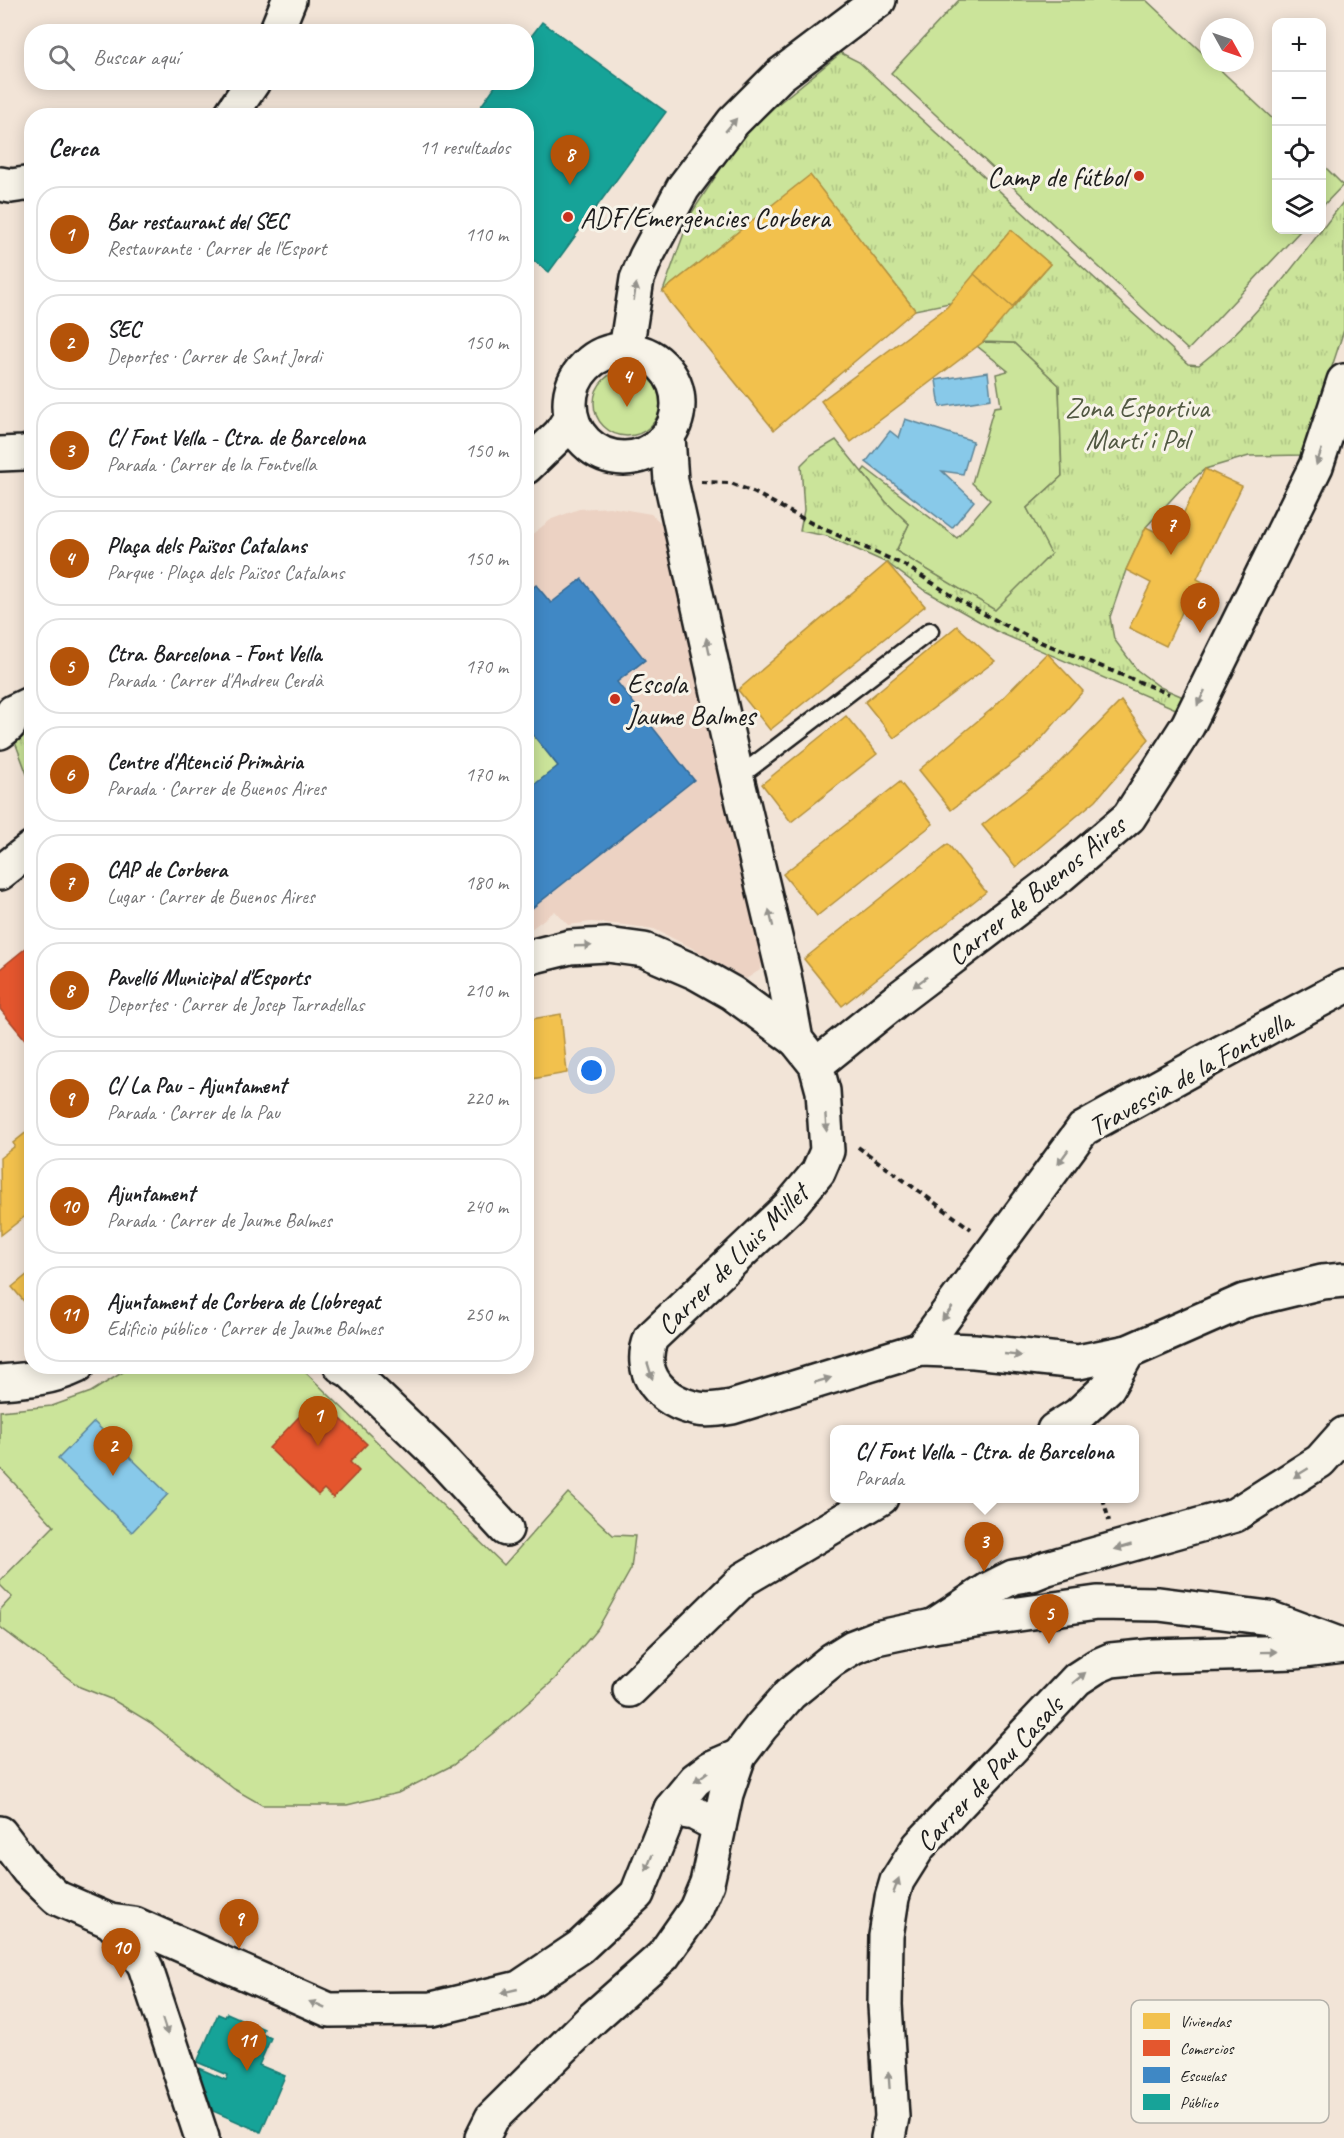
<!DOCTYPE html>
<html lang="es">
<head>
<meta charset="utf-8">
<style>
	:root { --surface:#fff; --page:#f2f2f2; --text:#202124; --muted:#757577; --line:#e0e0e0; --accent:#b45309 }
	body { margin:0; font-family:Caveat,sans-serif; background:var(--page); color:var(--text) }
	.controls { position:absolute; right:18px; top:18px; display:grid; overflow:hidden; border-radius:12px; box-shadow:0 3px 15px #0003 }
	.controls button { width:54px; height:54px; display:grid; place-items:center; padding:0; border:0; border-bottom:2px solid var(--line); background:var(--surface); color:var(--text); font:30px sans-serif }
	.compass { position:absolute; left:1200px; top:18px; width:54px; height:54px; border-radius:50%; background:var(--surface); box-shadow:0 3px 15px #0003; rotate:130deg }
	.you { position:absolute; left:592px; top:1071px; width:21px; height:21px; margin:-15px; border:4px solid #fff; border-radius:50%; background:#1a73e8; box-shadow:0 0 0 9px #1a73e833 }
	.badge { display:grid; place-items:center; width:39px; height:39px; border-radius:50%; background:var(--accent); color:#fff; font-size:20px; font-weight:700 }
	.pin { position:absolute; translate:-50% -50px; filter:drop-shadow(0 2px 3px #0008) }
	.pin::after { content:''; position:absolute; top:32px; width:21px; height:18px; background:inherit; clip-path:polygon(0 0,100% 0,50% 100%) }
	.popup { position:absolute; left:830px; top:1425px; width:309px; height:78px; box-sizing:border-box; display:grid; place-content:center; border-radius:12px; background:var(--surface); filter:drop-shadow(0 2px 4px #0005); font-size:20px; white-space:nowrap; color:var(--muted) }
	.popup b { font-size:22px; color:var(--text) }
	.popup::after { content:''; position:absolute; left:50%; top:100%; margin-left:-12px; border:12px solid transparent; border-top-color:var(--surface) }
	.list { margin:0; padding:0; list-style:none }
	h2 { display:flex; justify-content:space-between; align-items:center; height:78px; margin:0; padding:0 24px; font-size:26px }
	h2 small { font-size:20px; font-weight:400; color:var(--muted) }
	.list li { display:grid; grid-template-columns:39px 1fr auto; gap:18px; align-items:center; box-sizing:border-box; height:96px; margin:0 12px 12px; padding:0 12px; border:2px solid var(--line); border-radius:24px }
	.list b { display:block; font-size:22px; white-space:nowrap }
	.list p { margin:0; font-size:20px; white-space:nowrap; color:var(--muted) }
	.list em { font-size:20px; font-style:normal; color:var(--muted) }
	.icon { flex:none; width:33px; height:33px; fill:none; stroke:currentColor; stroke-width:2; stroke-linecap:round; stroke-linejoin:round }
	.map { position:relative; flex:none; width:1344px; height:2138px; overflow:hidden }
	.search { position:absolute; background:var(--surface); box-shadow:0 3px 15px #0003; left:24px; top:24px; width:510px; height:66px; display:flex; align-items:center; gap:15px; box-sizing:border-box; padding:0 21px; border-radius:24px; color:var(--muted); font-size:22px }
	.panel { position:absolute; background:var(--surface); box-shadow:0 3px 15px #0003; left:24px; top:108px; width:510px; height:1266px; border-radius:24px }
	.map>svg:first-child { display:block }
	.built { fill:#ecd2c3 }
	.green { fill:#cbe49a; stroke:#74805b; stroke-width:1.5 }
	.park { fill:url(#park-tufts); stroke:#74805b; stroke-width:1.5 }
	.water { fill:#88c9e9; stroke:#5d8497; stroke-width:1.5 }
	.homes { fill:#f2c14e; stroke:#b2903f; stroke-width:1.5 }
	.shops { fill:#e4572e; stroke:#a84529; stroke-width:1.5 }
	.schools { fill:#3f88c5; stroke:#346892; stroke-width:1.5 }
	.public { fill:#17a398; stroke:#187a73; stroke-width:1.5 }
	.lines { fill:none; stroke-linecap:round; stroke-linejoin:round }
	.lane-casing { stroke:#1c1c1c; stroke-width:21 }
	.street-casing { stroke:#1c1c1c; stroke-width:38 }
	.secondary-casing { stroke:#1c1c1c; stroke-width:38 }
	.path { stroke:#1c1c1c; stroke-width:4; stroke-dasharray:6 4.5; stroke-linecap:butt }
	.lane { stroke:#f7f3e8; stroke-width:16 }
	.street { stroke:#f7f3e8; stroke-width:33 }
	.secondary { stroke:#f7f3e8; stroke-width:33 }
	.oneway { fill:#94928c }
	.poi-dot { fill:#c8321e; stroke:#f7f3e8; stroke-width:2 }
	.labels { text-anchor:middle; stroke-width:6; stroke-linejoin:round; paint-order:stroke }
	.poi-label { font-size:28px; fill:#1c1c1c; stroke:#f7f3e8; text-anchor:start }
	.park-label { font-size:28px; fill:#515842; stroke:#f7f3e8 }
	.street-label { font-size:28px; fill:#1c1c1c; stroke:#f7f3e8 }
	.key { fill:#f7f3e8; stroke:#b5b2ab; stroke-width:1.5 }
	.key-label { font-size:16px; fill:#1c1c1c }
</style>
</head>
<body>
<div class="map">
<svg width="1344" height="2138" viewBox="0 0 1344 2138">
	<defs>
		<pattern id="park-tufts" width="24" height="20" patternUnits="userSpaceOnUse" patternTransform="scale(1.5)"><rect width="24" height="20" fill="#cbe49a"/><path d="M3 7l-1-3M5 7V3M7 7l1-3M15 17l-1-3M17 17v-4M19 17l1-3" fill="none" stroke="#aec384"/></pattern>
	</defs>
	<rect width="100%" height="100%" fill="#f2e4d7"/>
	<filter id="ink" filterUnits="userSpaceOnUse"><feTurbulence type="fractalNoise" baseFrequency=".0167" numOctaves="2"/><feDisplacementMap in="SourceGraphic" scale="12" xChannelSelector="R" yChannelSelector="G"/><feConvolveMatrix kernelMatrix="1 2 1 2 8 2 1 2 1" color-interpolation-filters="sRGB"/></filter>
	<g filter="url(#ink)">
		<polygon class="built" points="610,507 651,514 661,523 734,827 763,960 760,970 746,979 690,947 654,929 626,925 591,922 568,925 555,911 527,932 527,538 552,519 579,509"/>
		<g class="green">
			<polygon points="959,0 1146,0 1209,59 1209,63 1213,63 1276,122 1276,230 1301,230 1188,350 891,73"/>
			<polygon points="1322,164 1343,185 1322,207"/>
			<polygon points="983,342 1014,343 1059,385 1062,476 1027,508 1052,554 995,611 896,551 909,524 886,502 862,472 865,468 957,538 990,500 972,483 994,407 1001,406 996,374 1008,371 977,346"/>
			<circle cx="627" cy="403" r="33"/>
			<polygon points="526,726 558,766 527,791 526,791"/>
			<polygon points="131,1367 300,1367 504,1565 568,1493 613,1535 635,1536 631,1569 598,1628 555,1679 502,1726 453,1765 398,1793 347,1805 262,1805 234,1789 151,1723 113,1700 80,1687 0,1627 0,1610 12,1597 0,1585 0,1581 54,1526 0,1468 0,1411 52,1406 91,1392"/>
		</g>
		<g class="park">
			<path d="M841,53L859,62L1188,364L1199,365C1257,321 1299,258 1344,201V330L1303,455L1249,456L1205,469L1180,490L1146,527L1126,570L1110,617L1114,639L1137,670L1160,687L1183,697L1178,710L998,632L924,590L887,563L827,536L800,531L804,510L801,465L811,455L836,440L886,502L909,524L896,551L995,610L1051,554L1027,508L1062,476L1059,385L1014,343L983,342L949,303L915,310L810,176L663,291L691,214L740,139L773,108Z"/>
			<polygon points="31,721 31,785 15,742"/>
		</g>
		<g class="water">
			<polygon points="988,372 991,399 940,407 936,380"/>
			<polygon points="905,419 973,441 963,474 942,471 974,501 952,528 866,462 890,431 899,438"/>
			<polygon points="94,1422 168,1494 132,1532 58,1459"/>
		</g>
		<g class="homes">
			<polygon points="810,175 915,310 774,430 670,302 663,291"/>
			<polygon points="1011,230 1050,264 983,342 851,442 821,401 947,307"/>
			<polygon points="1011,230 1050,264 1012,307 974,274"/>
			<polygon points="1205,469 1242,486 1197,579 1212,587 1198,615 1184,608 1166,646 1129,628 1151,583 1126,570 1146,527 1171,539"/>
			<polygon points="887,563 925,606 770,730 738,690"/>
			<polygon points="957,626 995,661 894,738 865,702"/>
			<polygon points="1047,653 1083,691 1035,746 951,810 919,770 994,707"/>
			<polygon points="1121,701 1149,739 1096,800 1016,867 982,825 1053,770"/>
			<polygon points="846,716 877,754 791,822 762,784"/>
			<polygon points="900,782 933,824 817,916 783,874"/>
			<polygon points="948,844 986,892 842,1006 804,959"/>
			<polygon points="561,1014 567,1073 526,1080 526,1020"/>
			<polygon points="32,1125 32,1211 1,1235 0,1158 15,1146 13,1143 29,1130 28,1128"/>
			<polygon points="28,1274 32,1277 32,1311 12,1287"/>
		</g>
		<g class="shops">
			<polygon points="32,943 32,1040 28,1043 0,1009 0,969"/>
			<polygon points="318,1397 367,1444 350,1462 359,1471 333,1498 324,1489 318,1495 269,1448"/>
		</g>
		<polygon class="schools" points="582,579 645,660 617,682 694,780 526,913 526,791 558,766 526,726 526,593 536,585 551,603"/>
		<g class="public">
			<polygon points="542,22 666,112 549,272 526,255 526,116 474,116 498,82 526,82 526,43"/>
			<polygon points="227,2013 264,2029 262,2034 271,2038 259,2065 285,2076 261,2132 213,2111 196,2067 226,2080 228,2075 197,2062 218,2014 225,2017"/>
		</g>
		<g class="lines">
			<defs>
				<polyline id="lane" points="737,778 930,631"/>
				<g id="street">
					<polyline points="276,32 289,0"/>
					<polyline points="230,116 253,82"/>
					<polyline points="0,184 11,186 32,183"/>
					<circle cx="624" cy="404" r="54"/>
					<polyline points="626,350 637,279 646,257 683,188 733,122 780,75 879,0"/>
					<path d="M668,437L671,481L737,778L784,975L796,1040L816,1065L823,1091L827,1151L818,1172L789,1207L651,1338C636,1375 663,1402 698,1409C709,1411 721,1409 732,1407L921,1349L974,1351L1078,1362L1128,1352L1244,1301L1322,1282L1344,1280"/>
					<polyline points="0,454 24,453 32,451"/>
					<polyline points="526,467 560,434 571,417"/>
					<polyline points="0,732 9,725 13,712 32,703"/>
					<polyline points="0,873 32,848"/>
					<polyline points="526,958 570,947 607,945 644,950 695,972 732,993 796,1040"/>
					<polyline points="816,1065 898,999 1061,875 1129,817 1188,725 1316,466 1344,381"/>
					<polyline points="921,1349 1083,1129 1215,1056 1344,987"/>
					<polyline points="341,1366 350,1371 435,1452 506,1529"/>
					<path d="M0,1382C27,1380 52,1378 77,1366"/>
					<polyline points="1054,1430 1078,1415 1108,1387 1128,1352"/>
					<polyline points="933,1626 991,1588 1013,1577 1032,1574 1047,1568 1235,1515 1320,1461 1344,1434"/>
					<polyline points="630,1690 744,1579 881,1498"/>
					<polyline points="671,1809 694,1813 719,1826"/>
					<polyline points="0,1833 28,1870 57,1898 110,1921 134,1924 329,2010 432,2009 519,1988 580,1947 637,1894 671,1809 695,1780 711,1768 739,1756"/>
					<polyline points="110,1921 130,1942 145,1966 202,2138"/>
					<polyline points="888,2138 892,2117 885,2005 886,1936 892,1898 897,1881 919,1846 1077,1679 1097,1666 1111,1660 1152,1656 1295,1652 1344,1646"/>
				</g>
				<polyline id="secondary" points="482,2138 492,2118 593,2018 663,1956 696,1909 707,1883 726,1794 739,1756 761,1727 790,1694 832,1660 853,1647 876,1638 933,1626 1097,1603 1159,1604 1269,1618 1344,1646"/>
			</defs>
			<use href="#lane" class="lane-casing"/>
			<use href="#street" class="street-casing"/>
			<use href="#secondary" class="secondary-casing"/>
			<g class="path">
				<polyline points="701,482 731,483 755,493 813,524 906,566 962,602 1003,624 1038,641 1169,694"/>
				<polyline points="858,1147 971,1229"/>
				<polyline points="1103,1498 1109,1521"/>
			</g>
			<use href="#lane" class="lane"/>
			<use href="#street" class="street"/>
			<use href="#secondary" class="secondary"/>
		</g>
		<defs><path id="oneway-solid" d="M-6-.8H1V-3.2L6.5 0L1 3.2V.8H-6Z" transform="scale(1.5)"/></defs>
		<g class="oneway">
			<use href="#oneway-solid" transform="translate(731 125) rotate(-50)"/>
			<use href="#oneway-solid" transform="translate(635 292) rotate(-81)"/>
			<use href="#oneway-solid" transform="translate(1319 457) rotate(109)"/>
			<use href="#oneway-solid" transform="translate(708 646) rotate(-102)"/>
			<use href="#oneway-solid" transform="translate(1201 698) rotate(116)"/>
			<use href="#oneway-solid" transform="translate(771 918) rotate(-104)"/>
			<use href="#oneway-solid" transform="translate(583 946) rotate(-2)"/>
			<use href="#oneway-solid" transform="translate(920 982) rotate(143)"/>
			<use href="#oneway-solid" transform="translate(826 1123) rotate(86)"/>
			<use href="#oneway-solid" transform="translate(1063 1157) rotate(126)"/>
			<use href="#oneway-solid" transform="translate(947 1314) rotate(127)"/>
			<use href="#oneway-solid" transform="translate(1013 1355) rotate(6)"/>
			<use href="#oneway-solid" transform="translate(650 1371) rotate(73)"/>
			<use href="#oneway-solid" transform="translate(823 1380) rotate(-16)"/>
			<use href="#oneway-solid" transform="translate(1301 1473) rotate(148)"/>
			<use href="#oneway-solid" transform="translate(1123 1547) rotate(164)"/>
			<use href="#oneway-solid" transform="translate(1269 1652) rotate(-1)"/>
			<use href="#oneway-solid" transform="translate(1079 1678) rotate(-40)"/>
			<use href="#oneway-solid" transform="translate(701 1777) rotate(142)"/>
			<use href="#oneway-solid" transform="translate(649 1863) rotate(112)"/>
			<use href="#oneway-solid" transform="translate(896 1886) rotate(-70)"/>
			<use href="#oneway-solid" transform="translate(509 1991) rotate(167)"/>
			<use href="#oneway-solid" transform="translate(317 2005) rotate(-156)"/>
			<use href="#oneway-solid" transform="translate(165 2027) rotate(72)"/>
			<use href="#oneway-solid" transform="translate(889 2080) rotate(-94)"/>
		</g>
	</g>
	<g class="poi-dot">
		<circle cx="1139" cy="176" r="6"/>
		<circle cx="568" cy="217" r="6"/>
		<circle cx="615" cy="699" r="6"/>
	</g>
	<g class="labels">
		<g class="poi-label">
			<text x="1127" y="186" text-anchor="end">Camp de fútbol</text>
			<text x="580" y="227">ADF/Emergències Corbera</text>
			<text x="627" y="693">Escola<tspan x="627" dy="32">Jaume Balmes</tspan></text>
		</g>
		<g class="park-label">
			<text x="1137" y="417">Zona Esportiva<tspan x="1137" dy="32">Martí i Pol</tspan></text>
		</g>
		<g class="street-label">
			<text transform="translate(1036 890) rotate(-39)" y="10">Carrer de Buenos Aires</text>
			<text transform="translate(1190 1073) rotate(-29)" y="10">Travessia de la Fontvella</text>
			<text transform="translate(732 1259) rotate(-45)" y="10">Carrer de Lluis Millet</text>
			<text transform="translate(989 1773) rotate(-47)" y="10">Carrer de Pau Casals</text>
		</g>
	</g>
	<rect x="1131" y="2000" width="198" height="123" rx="9" class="key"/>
	<rect x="1143" y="2013" width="27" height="16" fill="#f2c14e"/>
	<rect x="1143" y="2040" width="27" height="16" fill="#e4572e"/>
	<rect x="1143" y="2067" width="27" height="16" fill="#3f88c5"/>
	<rect x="1143" y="2094" width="27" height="16" fill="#17a398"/>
	<g class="key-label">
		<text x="1180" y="2027">Viviendas</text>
		<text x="1180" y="2054">Comercios</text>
		<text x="1180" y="2081">Escuelas</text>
		<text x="1180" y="2108">Público</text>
	</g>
</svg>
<div class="controls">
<button>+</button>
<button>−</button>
<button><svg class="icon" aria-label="locate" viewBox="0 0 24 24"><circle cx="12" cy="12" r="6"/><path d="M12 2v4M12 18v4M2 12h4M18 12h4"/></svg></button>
<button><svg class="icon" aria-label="layers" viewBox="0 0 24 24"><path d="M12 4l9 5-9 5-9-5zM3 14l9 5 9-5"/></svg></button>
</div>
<svg class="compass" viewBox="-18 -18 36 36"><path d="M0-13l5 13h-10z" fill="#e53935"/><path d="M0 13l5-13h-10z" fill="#757577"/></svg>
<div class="you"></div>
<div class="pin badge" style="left:318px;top:1446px">1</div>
<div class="pin badge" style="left:113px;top:1476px">2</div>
<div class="pin badge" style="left:984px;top:1572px">3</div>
<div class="popup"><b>C/ Font Vella - Ctra. de Barcelona</b>Parada</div>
<div class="pin badge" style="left:627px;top:407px">4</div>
<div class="pin badge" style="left:1049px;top:1644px">5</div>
<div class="pin badge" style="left:1200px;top:633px">6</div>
<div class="pin badge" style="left:1171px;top:555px">7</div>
<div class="pin badge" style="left:570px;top:185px">8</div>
<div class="pin badge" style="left:239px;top:1949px">9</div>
<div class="pin badge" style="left:121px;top:1978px">10</div>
<div class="pin badge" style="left:247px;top:2071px">11</div>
<div class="search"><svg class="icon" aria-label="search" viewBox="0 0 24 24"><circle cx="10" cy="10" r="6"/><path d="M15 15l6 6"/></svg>Buscar aquí</div>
<section class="panel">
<h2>Cerca<small>11 resultados</small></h2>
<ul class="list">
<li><span class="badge">1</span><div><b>Bar restaurant del SEC</b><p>Restaurante · Carrer de l'Esport</p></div><em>110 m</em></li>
<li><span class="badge">2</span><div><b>SEC</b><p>Deportes · Carrer de Sant Jordi</p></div><em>150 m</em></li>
<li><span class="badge">3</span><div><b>C/ Font Vella - Ctra. de Barcelona</b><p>Parada · Carrer de la Fontvella</p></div><em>150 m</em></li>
<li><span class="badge">4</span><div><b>Plaça dels Països Catalans</b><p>Parque · Plaça dels Països Catalans</p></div><em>150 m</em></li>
<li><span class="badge">5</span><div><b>Ctra. Barcelona - Font Vella</b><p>Parada · Carrer d'Andreu Cerdà</p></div><em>170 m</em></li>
<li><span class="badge">6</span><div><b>Centre d'Atenció Primària</b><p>Parada · Carrer de Buenos Aires</p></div><em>170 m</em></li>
<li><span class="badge">7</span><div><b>CAP de Corbera</b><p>Lugar · Carrer de Buenos Aires</p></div><em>180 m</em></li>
<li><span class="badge">8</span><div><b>Pavelló Municipal d'Esports</b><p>Deportes · Carrer de Josep Tarradellas</p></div><em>210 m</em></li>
<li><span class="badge">9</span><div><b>C/ La Pau - Ajuntament</b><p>Parada · Carrer de la Pau</p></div><em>220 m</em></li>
<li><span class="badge">10</span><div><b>Ajuntament</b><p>Parada · Carrer de Jaume Balmes</p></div><em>240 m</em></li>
<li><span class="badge">11</span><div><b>Ajuntament de Corbera de Llobregat</b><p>Edificio público · Carrer de Jaume Balmes</p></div><em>250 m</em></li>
</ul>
</section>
</div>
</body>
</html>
